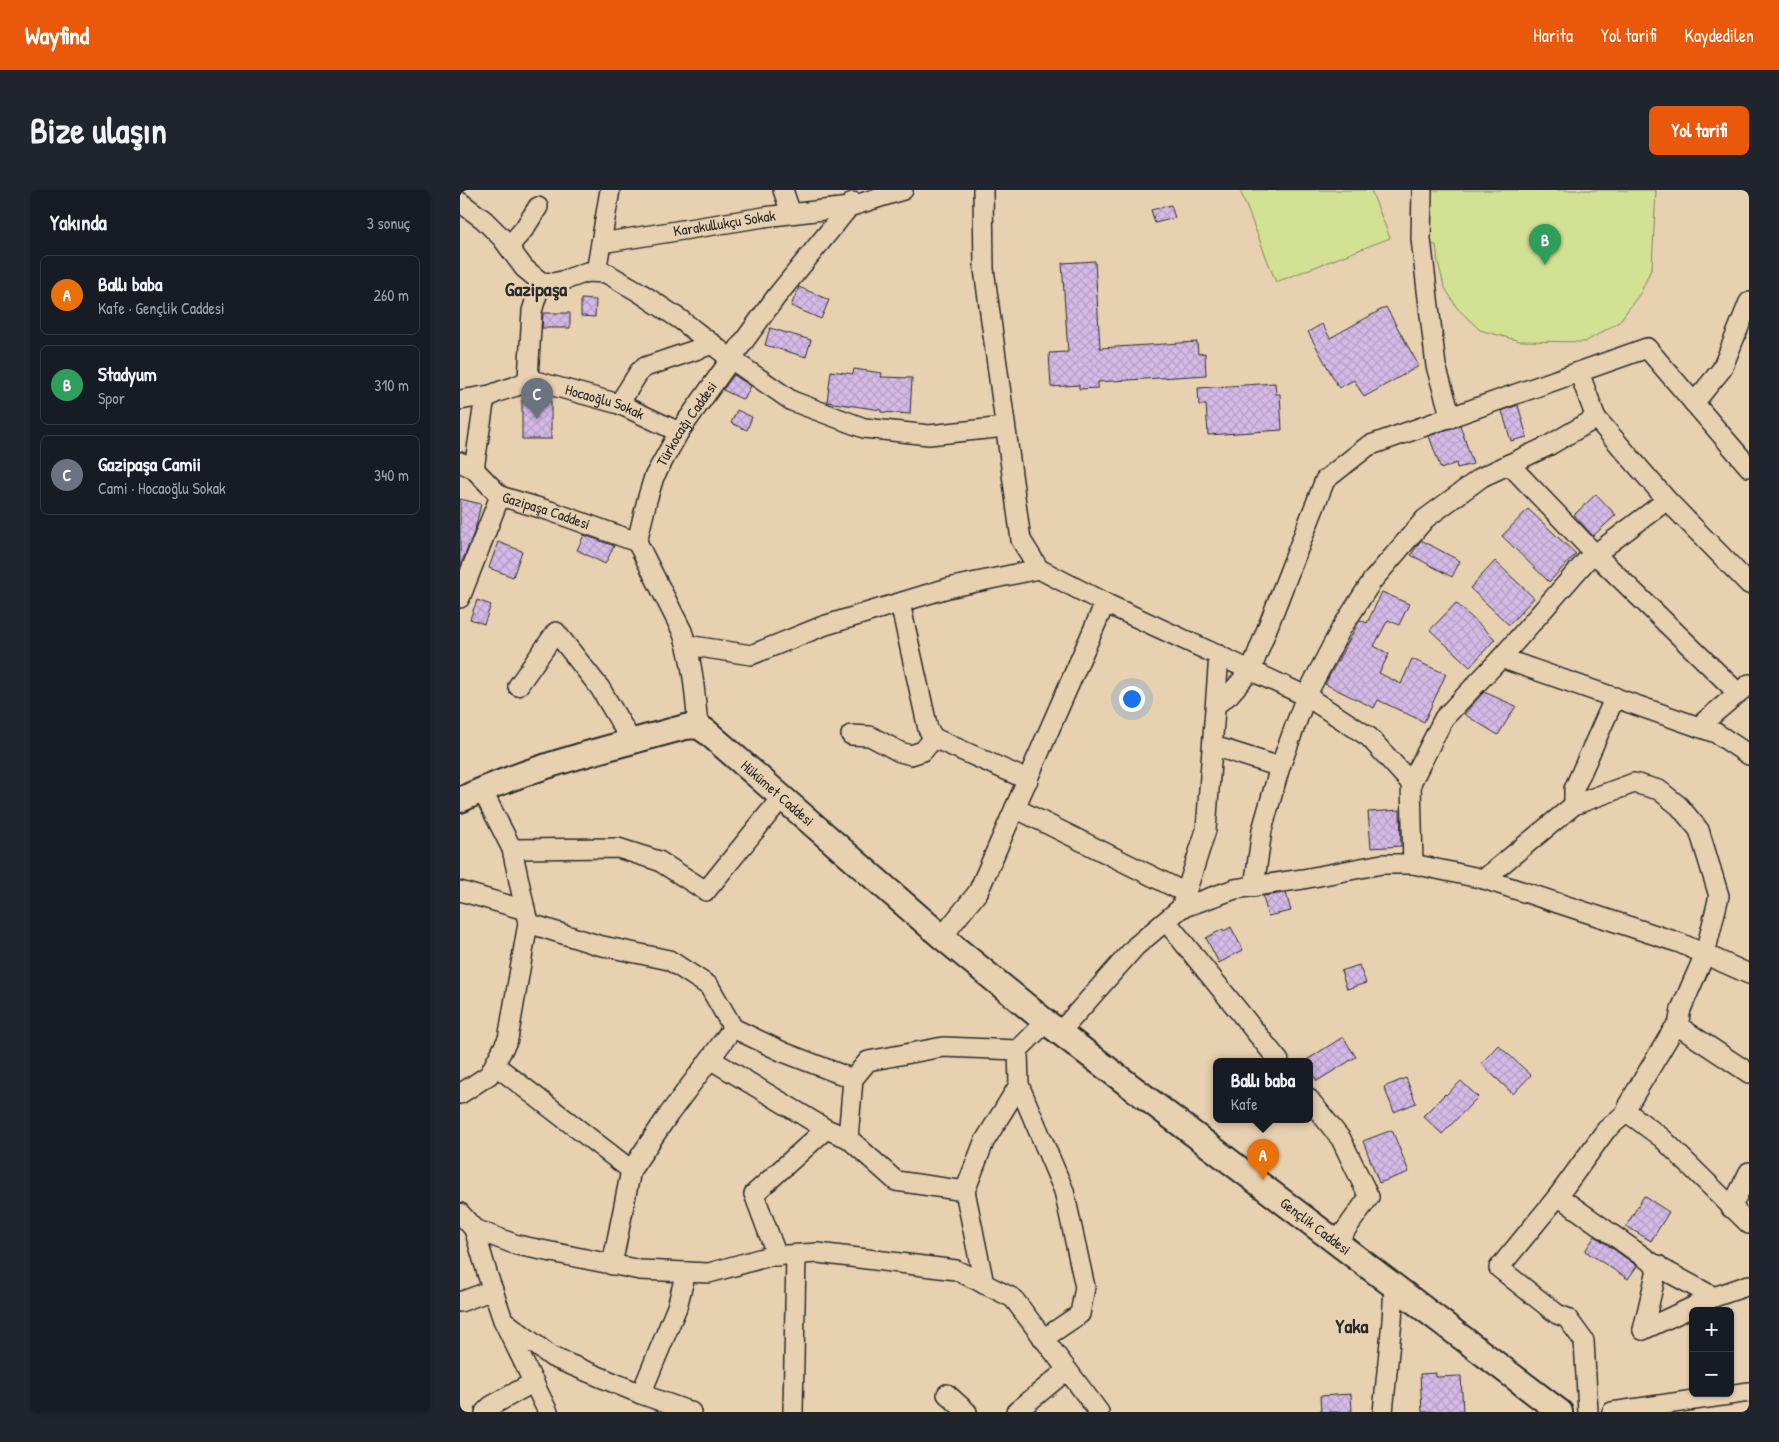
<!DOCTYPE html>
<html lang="tr">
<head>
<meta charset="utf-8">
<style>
	:root { --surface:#171b24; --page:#20242c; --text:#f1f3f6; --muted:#9ea1a6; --line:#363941; --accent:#ea580c }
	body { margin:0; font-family:"Patrick Hand",sans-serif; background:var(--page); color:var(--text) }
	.controls { position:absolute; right:15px; bottom:15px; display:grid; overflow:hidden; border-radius:8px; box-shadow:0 1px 4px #0004 }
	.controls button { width:45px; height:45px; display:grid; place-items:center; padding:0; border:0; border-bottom:1px solid var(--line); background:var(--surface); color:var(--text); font:25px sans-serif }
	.you { position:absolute; left:671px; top:508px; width:18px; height:18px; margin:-12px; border:4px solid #fff; border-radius:50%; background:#1a73e8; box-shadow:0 0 0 8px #1a73e833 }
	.badge { display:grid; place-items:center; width:32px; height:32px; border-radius:50%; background:var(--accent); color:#fff; font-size:16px; font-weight:700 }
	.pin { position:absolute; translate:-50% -41px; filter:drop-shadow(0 1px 2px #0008) }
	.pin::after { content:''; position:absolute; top:26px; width:18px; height:15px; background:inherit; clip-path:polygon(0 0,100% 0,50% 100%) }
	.popup { position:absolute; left:753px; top:868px; width:100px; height:65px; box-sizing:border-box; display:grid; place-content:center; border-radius:8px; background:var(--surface); filter:drop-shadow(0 1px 4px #0005); font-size:16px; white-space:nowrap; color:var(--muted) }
	.popup b { font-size:19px; color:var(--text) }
	.popup::after { content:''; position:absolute; left:50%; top:100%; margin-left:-10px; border:10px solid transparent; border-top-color:var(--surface) }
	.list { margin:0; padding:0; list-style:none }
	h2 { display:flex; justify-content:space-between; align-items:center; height:65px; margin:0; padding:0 20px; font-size:21px }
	h2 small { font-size:16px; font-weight:400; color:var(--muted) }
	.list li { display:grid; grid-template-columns:32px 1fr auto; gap:15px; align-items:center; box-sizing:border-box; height:80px; margin:0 10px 10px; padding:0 10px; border:1px solid var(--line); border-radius:8px }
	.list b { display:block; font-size:19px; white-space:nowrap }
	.list p { margin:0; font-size:16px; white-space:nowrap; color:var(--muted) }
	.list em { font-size:16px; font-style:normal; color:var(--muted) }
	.map { position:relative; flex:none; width:1289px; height:1222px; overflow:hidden; border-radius:8px }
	header { display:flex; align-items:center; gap:30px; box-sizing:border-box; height:70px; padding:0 25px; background:var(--accent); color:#fff }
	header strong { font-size:24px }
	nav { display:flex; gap:28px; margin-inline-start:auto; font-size:18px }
	.intro { display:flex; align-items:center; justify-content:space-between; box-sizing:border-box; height:120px; padding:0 30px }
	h1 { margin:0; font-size:35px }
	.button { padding:12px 22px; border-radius:8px; background:var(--accent); color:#fff; font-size:18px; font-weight:700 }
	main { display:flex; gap:30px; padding:0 30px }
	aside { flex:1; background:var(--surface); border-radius:8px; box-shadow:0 1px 4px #0004 }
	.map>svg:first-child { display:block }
	.garden { fill:#d3e194; stroke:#7f8660 }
	.building { fill:url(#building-cross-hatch); stroke:#2b2b2b }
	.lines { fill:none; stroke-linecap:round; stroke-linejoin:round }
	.minor-casing { stroke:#2b2b2b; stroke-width:22 }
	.major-casing { stroke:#2b2b2b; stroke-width:28 }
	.minor { stroke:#e8d1b1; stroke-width:19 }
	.major { stroke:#e8d1b1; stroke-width:24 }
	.labels { text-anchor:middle; stroke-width:5; stroke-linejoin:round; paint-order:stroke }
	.street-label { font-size:15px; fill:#2b2b2b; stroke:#e8d1b1 }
	.district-label { font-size:20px; font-weight:bold; fill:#2b2b2b; stroke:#e8d1b1 }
</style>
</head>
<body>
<header>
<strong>Wayfind</strong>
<nav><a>Harita</a><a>Yol tarifi</a><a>Kaydedilen</a></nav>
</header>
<div class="intro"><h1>Bize ulaşın</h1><a class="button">Yol tarifi</a></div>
<main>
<aside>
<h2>Yakında<small>3 sonuç</small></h2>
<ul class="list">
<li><span class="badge" style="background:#e8710a">A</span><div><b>Ballı baba</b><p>Kafe · Gençlik Caddesi</p></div><em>260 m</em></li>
<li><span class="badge" style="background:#2e9e5b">B</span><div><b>Stadyum</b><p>Spor</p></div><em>310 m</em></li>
<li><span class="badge" style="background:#6b7280">C</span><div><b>Gazipaşa Camii</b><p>Cami · Hocaoğlu Sokak</p></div><em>340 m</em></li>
</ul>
</aside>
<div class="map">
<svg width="1289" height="1222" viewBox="0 0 1289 1222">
	<defs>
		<pattern id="building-cross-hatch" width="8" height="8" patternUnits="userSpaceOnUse" patternTransform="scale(1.25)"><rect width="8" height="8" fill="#d5b9e6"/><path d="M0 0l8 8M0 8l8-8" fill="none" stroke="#b79fc5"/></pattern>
	</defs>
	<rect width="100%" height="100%" fill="#e8d1b1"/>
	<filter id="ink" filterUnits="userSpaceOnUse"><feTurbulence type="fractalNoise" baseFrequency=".02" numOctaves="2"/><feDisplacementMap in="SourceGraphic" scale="10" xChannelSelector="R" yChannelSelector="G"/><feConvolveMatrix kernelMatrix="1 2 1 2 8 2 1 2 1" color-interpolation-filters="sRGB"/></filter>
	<g filter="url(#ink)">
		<g class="garden">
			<polygon points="780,0 911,0 930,48 816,92"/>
			<polygon points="970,0 1196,0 1192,77 1181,102 1159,132 1125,152 1060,151 1020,140 997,118 984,96 978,72 976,55 967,54"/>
		</g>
		<g class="building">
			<polygon points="711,15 715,28 695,33 691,20"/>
			<polygon points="635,71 640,158 737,152 738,164 745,163 746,185 638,192 638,198 619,199 619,195 591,197 589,163 608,162 602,73"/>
			<polygon points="339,97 369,110 361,129 331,116"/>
			<polygon points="121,109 136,110 135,127 121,126"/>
			<polygon points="926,117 959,176 904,207 894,190 879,198 848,142 862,134 870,148"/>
			<polygon points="83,123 110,123 110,138 82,138"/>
			<polygon points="310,138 351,150 346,167 305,155"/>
			<polygon points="394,179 422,183 421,187 452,188 450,224 421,222 421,220 367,212 371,181 393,184"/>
			<polygon points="274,185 291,196 284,210 263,200"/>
			<polygon points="815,193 816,204 820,204 822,240 748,245 746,215 739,215 738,198"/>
			<polygon points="91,209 91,249 62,249 62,210"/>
			<polygon points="1058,215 1067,247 1051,251 1042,221"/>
			<polygon points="277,220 292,227 287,240 271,233"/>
			<polygon points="1000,235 1013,274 997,278 996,273 981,279 969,246"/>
			<polygon points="1136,304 1156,325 1133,346 1114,325"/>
			<polygon points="0,309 21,314 15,340 0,377"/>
			<polygon points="1068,319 1116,364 1089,392 1042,346"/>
			<polygon points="124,345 154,356 145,374 117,360"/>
			<polygon points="961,350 1000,371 992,387 951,365"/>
			<polygon points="38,352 62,361 53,387 29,378"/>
			<polygon points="1035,371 1074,408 1049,435 1010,398"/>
			<polygon points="922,402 949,414 939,435 928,430 914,456 929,464 919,483 941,494 952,469 986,484 964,532 918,510 914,518 865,494 900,430 907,433"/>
			<polygon points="17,410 31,415 24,434 10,429"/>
			<polygon points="996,413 1035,449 1010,477 970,440"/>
			<polygon points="1024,502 1056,516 1038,545 1004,524"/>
			<polygon points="940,620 941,656 911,658 908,622"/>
			<polygon points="826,703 831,721 808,726 803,706"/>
			<polygon points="771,737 783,760 759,773 746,748 763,739 764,741"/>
			<polygon points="899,775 906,793 887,799 881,781"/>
			<polygon points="883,847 896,867 857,891 849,878 849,871 845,871"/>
			<polygon points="1038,855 1071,885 1053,904 1021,874"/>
			<polygon points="946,888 956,913 934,922 924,897"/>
			<polygon points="1001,891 1018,907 982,944 963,926 985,904 986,905"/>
			<polygon points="932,940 949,982 919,993 903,951"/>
			<polygon points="1184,1006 1209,1022 1191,1051 1166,1036"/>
			<polygon points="1135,1046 1177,1076 1168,1089 1125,1061"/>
			<polygon points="976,1183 976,1187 1001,1186 1003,1221 962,1222 960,1184"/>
			<polygon points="891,1204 892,1222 861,1222 860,1206"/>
		</g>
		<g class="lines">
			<defs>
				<g id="minor">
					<polyline points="323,0 331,23"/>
					<polyline points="523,0 524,79 561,350 579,379 645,413 846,506 909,547 951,593 953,674"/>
					<polyline points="962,0 961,49 976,176 991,228"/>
					<polyline points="0,12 24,30 42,48 64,78 81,92 93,93 102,91 127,82 146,83 179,102 221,130 271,169 332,211 404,238 469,245 545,237"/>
					<path id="s1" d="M141,53L304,27L389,17L393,12"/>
					<polyline points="49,56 64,39 78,17"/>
					<polyline points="136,82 150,0"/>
					<path id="s2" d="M68,189L159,214L219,242"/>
					<polyline points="0,210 30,205"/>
					<polyline points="1234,213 1262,179 1289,112"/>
					<polyline points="159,214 179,182 185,177 253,154"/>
					<polyline points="1136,228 1207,310 1289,394"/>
					<polyline points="0,272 14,279 40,306"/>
					<polyline points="1049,274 1135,364 1278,503"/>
					<path d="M14,279L24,213C31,198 56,201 68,189L72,121L81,92"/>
					<path id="s3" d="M0,408L40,306L90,321L177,352"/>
					<polyline points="440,413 468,539 474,548 568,590"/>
					<polyline points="227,455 291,465 363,436 488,398 579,379"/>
					<polyline points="1041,468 1256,543 1289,565"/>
					<polyline points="58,496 96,442 140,498 172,552"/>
					<polyline points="757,514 769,505 791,480 865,290 908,256 1187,158 1289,277"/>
					<path id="s4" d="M238,536C235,504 233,471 222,441L177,352L187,310L194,287L219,242L271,169L316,107L389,17L443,0"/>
					<polyline points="1238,537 1289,494"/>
					<polyline points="391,545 410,546 440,562 451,565 463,561 474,548"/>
					<polyline points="754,556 820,577"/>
					<polyline points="951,593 984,528 1041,468 1126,371 1207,310"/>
					<polyline points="1114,615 1114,599 1155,507"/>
					<polyline points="555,618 726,703"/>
					<polyline points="52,659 158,658 199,671 246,701 322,607"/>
					<polyline points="1024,689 1114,615 1174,593 1199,600 1219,616 1239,640 1259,706 1245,764 1221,819 1218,836 1213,840 1168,915 1167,922 1146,940 1098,1006 1039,1078 1097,1124 1107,1128 1124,1151 1128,1222"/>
					<polyline points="794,697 802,640 820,577 846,506 881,439 912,391 965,329 1022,287 1088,256 1136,228 1119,182"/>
					<polyline points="0,701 65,720"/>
					<polyline points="721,718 746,640 759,465"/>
					<polyline points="706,731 819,871"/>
					<polyline points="68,733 138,755 209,770 249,796 273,838 323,862 393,889"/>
					<polyline points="482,747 518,702 645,413"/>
					<polyline points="1218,836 1289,883"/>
					<polyline points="600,842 676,756 721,718 775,699 843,689 922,674 953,674 1024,689 1220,753 1289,784"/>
					<polyline points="250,869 366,939 388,948 436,991 505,1001"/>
					<polyline points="35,875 171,980"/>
					<polyline points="559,895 604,1001 625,1097 620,1124 583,1149"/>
					<polyline points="0,904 29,885 48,849 68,733 52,659 22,600"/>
					<polyline points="849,909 881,949 909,1007 877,1052"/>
					<polyline points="1167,922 1202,948 1289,1034"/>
					<polyline points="388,948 393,889 408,871 483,857 558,860"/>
					<polyline points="1098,1006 1195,1075 1254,1107"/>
					<polyline points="1271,1018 1289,982"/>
					<polyline points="0,1023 14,1039 28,1086 43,1130 88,1222"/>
					<polyline points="14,1039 57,1055 180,1080 249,1083 310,1066 358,1063 496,1080 553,1108 639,1222"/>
					<polyline points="317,1066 294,1004 366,939"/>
					<polyline points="152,1075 171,980 209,924 273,838"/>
					<polyline points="524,1094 505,1001 524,952 559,895 558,860 586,832"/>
					<polyline points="0,1112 33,1100"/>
					<polyline points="47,1133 92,1167 181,1204 231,1222"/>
					<polyline points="1183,1140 1254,1107 1289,1095"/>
					<polyline points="1183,1140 1198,1075"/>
					<polyline points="181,1204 217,1117 226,1082"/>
					<polyline points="487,1204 507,1222"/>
					<polyline points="25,1222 31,1216 74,1192"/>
					<polyline points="333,1222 336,1065"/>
					<polyline points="556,1222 607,1180"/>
					<polyline points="923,1222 932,1131 934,1096"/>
					<polyline points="1152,1222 1289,1202"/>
				</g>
				<g id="major">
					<path id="s5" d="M0,610C71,576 149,558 225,537L238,536L247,542L482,747L586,832L1100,1222"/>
				</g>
			</defs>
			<use href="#minor" class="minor-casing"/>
			<use href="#major" class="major-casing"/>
			<use href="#minor" class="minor"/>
			<use href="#major" class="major"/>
		</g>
	</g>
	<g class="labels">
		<g class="street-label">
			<text dy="5" stroke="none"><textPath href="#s1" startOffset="125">Karakullukçu Sokak</textPath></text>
			<text dy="5" stroke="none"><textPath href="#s2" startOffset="80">Hocaoğlu Sokak</textPath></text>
			<text dy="5" stroke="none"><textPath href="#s4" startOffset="326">Türkocağı Caddesi</textPath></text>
			<text dy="5" stroke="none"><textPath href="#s3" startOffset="158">Gazipaşa Caddesi</textPath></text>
			<text dy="5" stroke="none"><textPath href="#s5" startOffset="354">Hükümet Caddesi</textPath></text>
			<text dy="5" stroke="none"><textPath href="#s5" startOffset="1045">Gençlik Caddesi</textPath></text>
		</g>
		<g class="district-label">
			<text x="76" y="106">Gazipaşa</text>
			<text x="892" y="1143">Yaka</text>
		</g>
	</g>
</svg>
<div class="controls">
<button>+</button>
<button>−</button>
</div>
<div class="you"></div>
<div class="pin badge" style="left:803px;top:990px;background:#e8710a">A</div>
<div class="popup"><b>Ballı baba</b>Kafe</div>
<div class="pin badge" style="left:1085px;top:75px;background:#2e9e5b">B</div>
<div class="pin badge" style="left:77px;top:229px;background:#6b7280">C</div>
</div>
</main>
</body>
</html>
